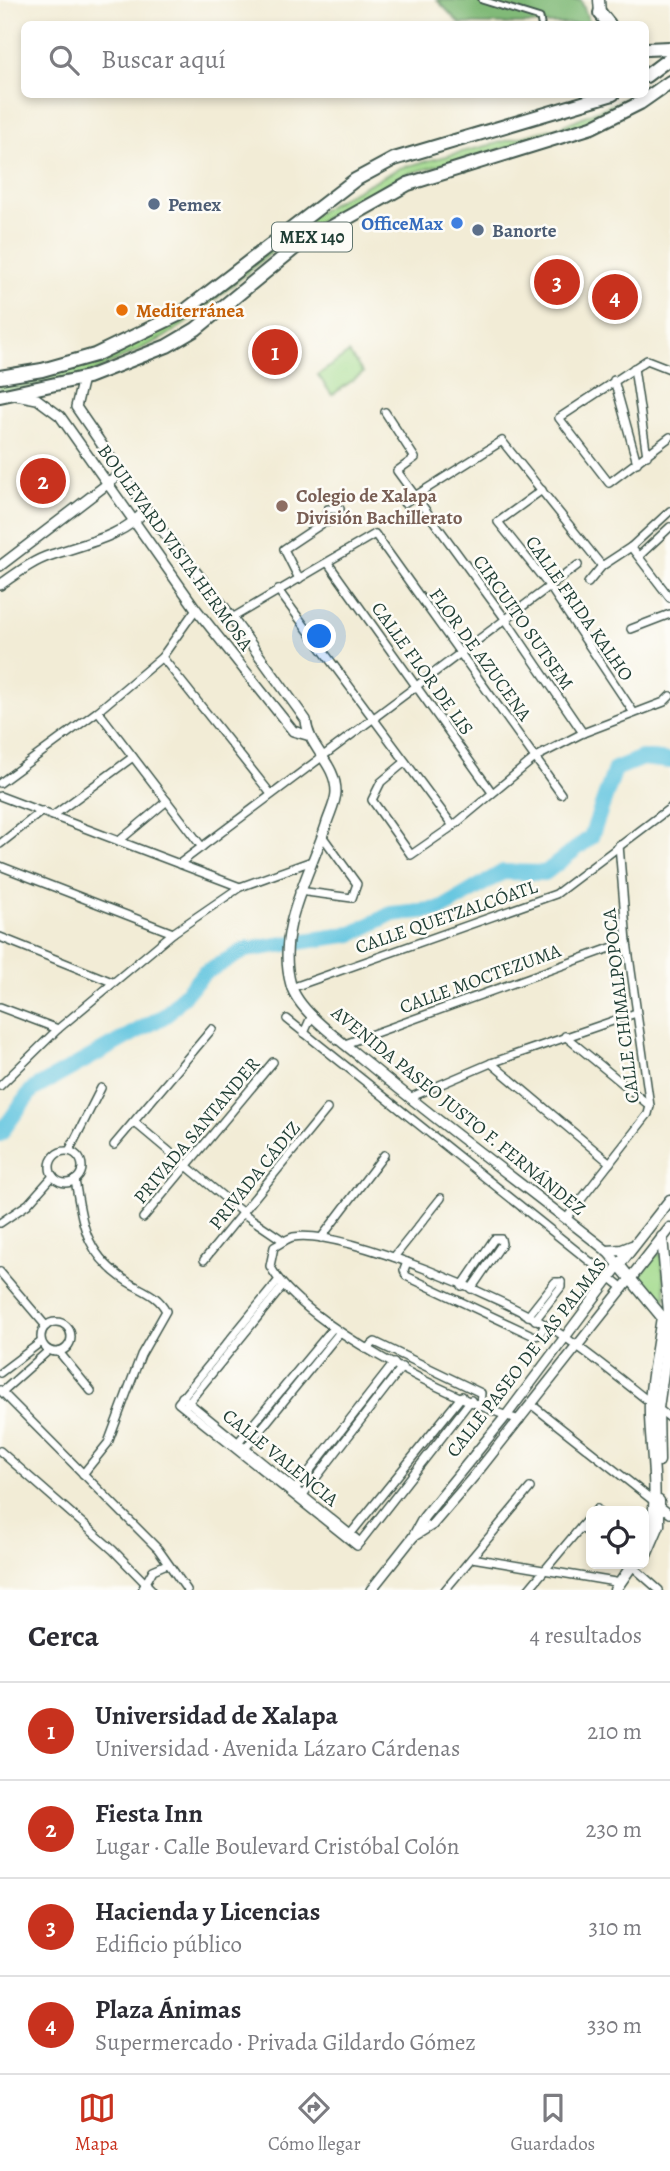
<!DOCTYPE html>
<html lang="es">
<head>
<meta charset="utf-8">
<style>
	:root { --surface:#fff; --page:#f7f7f7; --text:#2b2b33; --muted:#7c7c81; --line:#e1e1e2; --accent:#c8321e }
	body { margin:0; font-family:Alegreya,serif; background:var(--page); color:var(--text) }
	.controls { position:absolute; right:21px; bottom:21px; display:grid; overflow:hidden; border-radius:10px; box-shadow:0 4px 10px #0003 }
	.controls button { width:63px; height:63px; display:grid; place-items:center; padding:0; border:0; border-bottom:2px solid var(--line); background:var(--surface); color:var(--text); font:35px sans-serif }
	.you { position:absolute; left:320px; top:637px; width:24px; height:24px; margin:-18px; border:5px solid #fff; border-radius:50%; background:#1a73e8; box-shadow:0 0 0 10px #1a73e833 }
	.badge { display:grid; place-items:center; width:46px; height:46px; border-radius:50%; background:var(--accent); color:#fff; font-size:23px; font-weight:700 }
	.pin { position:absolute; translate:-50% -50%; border:4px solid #fff; box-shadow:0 2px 7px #0006 }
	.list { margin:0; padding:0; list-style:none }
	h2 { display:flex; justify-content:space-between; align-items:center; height:91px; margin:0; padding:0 28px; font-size:30px }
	h2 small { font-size:23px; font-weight:400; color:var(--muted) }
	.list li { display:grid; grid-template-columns:46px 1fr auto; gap:21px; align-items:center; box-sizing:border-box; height:98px; padding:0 28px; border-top:2px solid var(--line) }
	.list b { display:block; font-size:26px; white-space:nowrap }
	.list p { margin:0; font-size:23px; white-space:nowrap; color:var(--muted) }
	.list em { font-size:23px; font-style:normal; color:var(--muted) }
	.icon { flex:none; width:38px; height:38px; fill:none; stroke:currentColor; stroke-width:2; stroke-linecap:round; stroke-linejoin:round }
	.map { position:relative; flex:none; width:670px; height:1590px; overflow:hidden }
	.search { position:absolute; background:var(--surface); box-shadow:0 4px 10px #0003; left:21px; right:21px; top:21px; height:77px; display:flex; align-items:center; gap:18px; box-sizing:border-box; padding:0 24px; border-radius:10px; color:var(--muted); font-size:26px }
	.sheet { height:483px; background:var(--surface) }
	nav { display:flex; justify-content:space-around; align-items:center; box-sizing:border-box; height:98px; border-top:2px solid var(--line); background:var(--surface); font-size:19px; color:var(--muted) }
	nav a { display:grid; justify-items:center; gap:4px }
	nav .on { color:var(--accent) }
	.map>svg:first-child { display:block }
	.green { fill:#a2da8c; stroke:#608c60; stroke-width:2 }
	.forest { fill:#81ba78; stroke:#507c56; stroke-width:2 }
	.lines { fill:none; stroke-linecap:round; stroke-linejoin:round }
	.river { stroke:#61c4df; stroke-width:16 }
	.pedestrian-casing { stroke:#3f574c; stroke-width:9 }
	.minor-casing { stroke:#3f574c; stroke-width:10 }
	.tertiary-casing { stroke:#3f574c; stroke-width:12 }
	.secondary-casing { stroke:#3f574c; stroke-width:13 }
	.trunk-casing { stroke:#3f574c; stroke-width:16 }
	.pedestrian { stroke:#fff; stroke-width:5 }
	.minor { stroke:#fff; stroke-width:7 }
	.tertiary { stroke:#fff; stroke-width:9 }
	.secondary { stroke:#fff; stroke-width:10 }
	.trunk { stroke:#fff; stroke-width:12 }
	.service-dot { fill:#5c6f8a; stroke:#fdfcf7; stroke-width:2.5 }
	.shop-dot { fill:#3f7fe0; stroke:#fdfcf7; stroke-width:2.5 }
	.food-dot { fill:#e8710a; stroke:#fdfcf7; stroke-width:2.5 }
	.education-dot { fill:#8d6e63; stroke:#fdfcf7; stroke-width:2.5 }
	.labels { text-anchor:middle; stroke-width:5; stroke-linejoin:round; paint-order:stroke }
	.shield { fill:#fdfcf7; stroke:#62766e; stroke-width:2 }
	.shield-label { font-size:18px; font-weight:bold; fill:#1f3d34 }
	.service-label { font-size:19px; font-weight:bold; fill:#4e5e75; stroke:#fdfcf7; text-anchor:start }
	.shop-label { font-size:19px; font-weight:bold; fill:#366cbe; stroke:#fdfcf7; text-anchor:end }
	.food-label { font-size:19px; font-weight:bold; fill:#c56008; stroke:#fdfcf7; text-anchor:start }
	.education-label { font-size:19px; font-weight:bold; fill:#785e54; stroke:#fdfcf7; text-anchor:start }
	.street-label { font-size:19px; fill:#1f3d34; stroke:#fdfcf7 }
</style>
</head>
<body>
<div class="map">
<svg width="670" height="1590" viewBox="0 0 670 1590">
	<rect width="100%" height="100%" fill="#fdfcf7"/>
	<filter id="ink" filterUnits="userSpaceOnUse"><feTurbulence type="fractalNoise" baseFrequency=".0143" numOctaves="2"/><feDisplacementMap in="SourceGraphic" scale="14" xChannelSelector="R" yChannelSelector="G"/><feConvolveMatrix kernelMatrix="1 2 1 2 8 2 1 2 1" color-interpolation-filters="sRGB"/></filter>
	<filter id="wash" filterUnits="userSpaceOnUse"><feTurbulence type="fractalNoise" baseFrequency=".00686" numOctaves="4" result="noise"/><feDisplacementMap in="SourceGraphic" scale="28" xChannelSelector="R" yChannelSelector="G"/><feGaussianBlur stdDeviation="1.57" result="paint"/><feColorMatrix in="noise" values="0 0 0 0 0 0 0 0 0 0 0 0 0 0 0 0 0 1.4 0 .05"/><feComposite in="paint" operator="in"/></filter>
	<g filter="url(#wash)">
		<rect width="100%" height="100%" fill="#f2ecd6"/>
		<g class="green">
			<polygon points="670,69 670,79 633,104 561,133 403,175 289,238 189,321 163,338 88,375 0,393 0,380 44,372 183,316 286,232 345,196 400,168 560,127 633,95 646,94 646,86"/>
			<polygon points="349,353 363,373 332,395 318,375"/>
			<polygon points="657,1254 661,1254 666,1297 661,1301 640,1283 640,1276"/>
		</g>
		<polygon class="forest" points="437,0 581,0 590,24 460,24"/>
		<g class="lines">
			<polyline class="river" points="0,1134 32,1090 166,1015 204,973 245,950 352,934 391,914 441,909 503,872 545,873 591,837 615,769 642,758 670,761"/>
		</g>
	</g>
	<g filter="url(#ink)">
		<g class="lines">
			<defs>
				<polyline id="pedestrian" points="482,0 540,18 541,24"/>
				<g id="minor">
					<polyline points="634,368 647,456"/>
					<polyline points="670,369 647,360 559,418 609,483 670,437"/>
					<polyline points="614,380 637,463"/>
					<polyline points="385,412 415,458 397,471 506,620 583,733"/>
					<polyline points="542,490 498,522 550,587 634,713"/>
					<polyline points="404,503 502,441 602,566"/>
					<polyline points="631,547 670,598"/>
					<polyline points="639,556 670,527"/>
					<polyline points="328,563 491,791"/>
					<polyline points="299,579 284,549 323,523 339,520 340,509 328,509 323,523"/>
					<polyline points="588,583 602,566 631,547 670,511"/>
					<polyline points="278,590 453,826"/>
					<polyline points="232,618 375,534 561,794"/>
					<polyline points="631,629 670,614"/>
					<polyline points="162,657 271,794"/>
					<polyline points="98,711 202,847"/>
					<polyline points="405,762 381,782 372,800 411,855 453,826 536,757 583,733 664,702 670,696"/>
					<polyline points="0,783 98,711 162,657 196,609"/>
					<polyline points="0,796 240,887"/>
					<polyline points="54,815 133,757"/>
					<polyline points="119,841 167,801"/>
					<polyline points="0,844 42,811"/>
					<polyline points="179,864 578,565"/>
					<polyline points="0,866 173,933"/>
					<polyline points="299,891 352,898 357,884 323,837"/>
					<polyline points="0,937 112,982"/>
					<polyline points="291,988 556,894 670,808"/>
					<polyline points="0,1007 58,1029"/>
					<polyline points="287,1019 623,1288"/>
					<polyline points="304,1033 312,1015"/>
					<polyline points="565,1036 650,1106"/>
					<polyline points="345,1044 627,942"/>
					<polyline points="491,1063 610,1163"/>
					<polyline points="0,1086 58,1029 173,933 240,887 312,861"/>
					<polyline points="409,1098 491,1063 636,1013"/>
					<polyline points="134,1122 244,1214 284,1241"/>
					<polyline points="114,1145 212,1029"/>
					<circle cx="66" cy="1167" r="16"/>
					<polyline points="69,1151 101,1088"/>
					<path d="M75,1180C83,1226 85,1254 128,1282C143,1291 158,1295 166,1311L141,1355L108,1443L83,1474"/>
					<polyline points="143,1218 273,1062"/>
					<polyline points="566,1219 648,1114 650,1106 627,942 619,845"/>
					<polyline points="0,1223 28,1204 53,1176"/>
					<polyline points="321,1238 384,1155"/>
					<polyline points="394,1257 441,1198"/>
					<polyline points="204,1260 327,1109"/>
					<polyline points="407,1262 404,1270 406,1276 534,1336 539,1335 545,1325"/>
					<polyline points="0,1272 46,1326"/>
					<polyline points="278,1281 178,1403 357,1546 471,1400"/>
					<polyline points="462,1286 494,1239 501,1239 502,1244 471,1289"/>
					<polyline points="528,1316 555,1282 561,1282"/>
					<polyline points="535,1320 561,1287 561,1282"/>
					<circle cx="56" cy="1337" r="15"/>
					<polyline points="366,1349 375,1342 481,1393 480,1404"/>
					<polyline points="59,1352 91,1391"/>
					<polyline points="0,1373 41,1342"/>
					<polyline points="0,1390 158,1549 187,1590"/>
					<polyline points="2,1392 48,1351"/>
					<polyline points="182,1397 360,1542"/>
					<polyline points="187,1404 283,1286"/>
					<polyline points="532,1405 670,1514"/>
					<path d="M520,1420C455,1401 302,1325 270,1266L274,1247C280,1244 286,1239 293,1237C345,1228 509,1301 556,1331C595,1357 632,1389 670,1418"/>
					<polyline points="235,1446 333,1328"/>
					<polyline points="244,1450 340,1332"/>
					<polyline points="0,1451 113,1550 152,1590"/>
					<polyline points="293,1492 394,1363"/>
					<polyline points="302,1496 402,1367"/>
					<polyline points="595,1511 597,1509"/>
					<polyline points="581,1527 591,1535"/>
					<polyline points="348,1537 462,1396"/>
					<polyline points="472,1558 621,1583"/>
					<polyline points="632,1566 659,1590"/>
					<polyline points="142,1590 153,1570 167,1564"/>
					<polyline points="445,1590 530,1488"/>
					<polyline points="528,1590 591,1515"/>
				</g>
				<g id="tertiary">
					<path d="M83,378L76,407L153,519L221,603L306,720C308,748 336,763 336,792C336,801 330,813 327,822C311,874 275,929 291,985C298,1011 340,1040 360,1057C440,1124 525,1186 607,1251L619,1265L506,1416L424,1517L413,1537L371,1590"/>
					<polyline points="16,395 37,399 60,416 196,609 293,731 307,735"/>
					<polyline points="0,566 123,472"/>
					<path d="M0,585C16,574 32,561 51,555C83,544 126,536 146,509"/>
					<polyline points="414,1536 432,1525 475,1475 630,1279"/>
				</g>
				<g id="secondary">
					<polyline points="599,0 600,13"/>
					<polyline points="607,1251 622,1250 632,1246"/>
					<polyline points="630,1279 670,1228"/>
					<polyline points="659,1461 658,1408 670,1323 662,1237"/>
					<path d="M644,1546C665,1508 648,1444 650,1402C652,1374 658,1345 662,1317L619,1265L670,1200"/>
					<polyline points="644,1560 659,1525 659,1501"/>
					<polyline points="615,1590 633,1564"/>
				</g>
				<g id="trunk">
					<polyline points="600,13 609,24"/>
					<polyline points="646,49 670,48"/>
					<polyline points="646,76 670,58"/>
					<polyline points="0,377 42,370 95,355 182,313 355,180 394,159 613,94"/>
					<polyline points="0,396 88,377 167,346 196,329 296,247 408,184 592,127 640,103 670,82"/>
				</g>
			</defs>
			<use href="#pedestrian" class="pedestrian-casing"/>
			<use href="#minor" class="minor-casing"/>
			<use href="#tertiary" class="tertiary-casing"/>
			<use href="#secondary" class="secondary-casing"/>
			<use href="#trunk" class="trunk-casing"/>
			<use href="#pedestrian" class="pedestrian"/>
			<use href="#minor" class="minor"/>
			<use href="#tertiary" class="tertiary"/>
			<use href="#secondary" class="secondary"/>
			<use href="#trunk" class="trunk"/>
		</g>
	</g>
	<g class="service-dot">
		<circle cx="154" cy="204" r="7"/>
		<circle cx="478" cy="230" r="7"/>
	</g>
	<circle class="shop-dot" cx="457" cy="223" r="7"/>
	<circle class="food-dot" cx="122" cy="310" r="7"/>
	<circle class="education-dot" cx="282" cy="506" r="7"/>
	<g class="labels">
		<rect class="shield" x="272" y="222.5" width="80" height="29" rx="5"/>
		<g class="shield-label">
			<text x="312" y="243">MEX 140</text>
		</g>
		<g class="service-label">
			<text x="168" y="211">Pemex</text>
			<text x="492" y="237">Banorte</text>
		</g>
		<g class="shop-label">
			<text x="443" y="230">OfficeMax</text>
		</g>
		<g class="food-label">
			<text x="136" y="317">Mediterránea</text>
		</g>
		<g class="education-label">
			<text x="296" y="502">Colegio de Xalapa<tspan x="296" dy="22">División Bachillerato</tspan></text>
		</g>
		<g class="street-label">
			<text transform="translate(176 547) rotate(54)" y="7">BOULEVARD VISTA HERMOSA</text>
			<text transform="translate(580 608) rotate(55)" y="7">CALLE FRIDA KALHO</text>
			<text transform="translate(524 622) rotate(55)" y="7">CIRCUITO SUTSEM</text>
			<text transform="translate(481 654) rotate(54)" y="7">FLOR DE AZUCENA</text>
			<text transform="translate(423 668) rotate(54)" y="7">CALLE FLOR DE LIS</text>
			<text transform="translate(446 916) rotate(-19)" y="7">CALLE QUETZALCÓATL</text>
			<text transform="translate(480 978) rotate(-20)" y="7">CALLE MOCTEZUMA</text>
			<text transform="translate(620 1006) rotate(-97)" y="7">CALLE CHIMALPOPOCA</text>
			<text transform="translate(459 1110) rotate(39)" y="7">AVENIDA PASEO JUSTO F. FERNÁNDEZ</text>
			<text transform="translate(196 1130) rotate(-50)" y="7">PRIVADA SANTANDER</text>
			<text transform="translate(254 1175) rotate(-51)" y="7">PRIVADA CÁDIZ</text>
			<text transform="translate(526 1357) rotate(-52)" y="7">CALLE PASEO DE LAS PALMAS</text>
			<text transform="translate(281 1457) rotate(39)" y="7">CALLE VALENCIA</text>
		</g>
	</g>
</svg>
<div class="controls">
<button><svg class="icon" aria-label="locate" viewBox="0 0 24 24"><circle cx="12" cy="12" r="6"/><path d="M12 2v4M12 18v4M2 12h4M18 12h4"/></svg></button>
</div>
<div class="you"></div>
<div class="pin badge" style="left:275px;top:352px">1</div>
<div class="pin badge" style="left:43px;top:481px">2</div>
<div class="pin badge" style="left:557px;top:282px">3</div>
<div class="pin badge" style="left:615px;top:297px">4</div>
<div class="search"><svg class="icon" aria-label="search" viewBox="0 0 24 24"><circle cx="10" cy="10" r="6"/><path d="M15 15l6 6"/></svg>Buscar aquí</div>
</div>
<section class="sheet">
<h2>Cerca<small>4 resultados</small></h2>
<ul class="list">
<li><span class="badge">1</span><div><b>Universidad de Xalapa</b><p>Universidad · Avenida Lázaro Cárdenas</p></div><em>210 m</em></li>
<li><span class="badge">2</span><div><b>Fiesta Inn</b><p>Lugar · Calle Boulevard Cristóbal Colón</p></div><em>230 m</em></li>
<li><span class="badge">3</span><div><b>Hacienda y Licencias</b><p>Edificio público</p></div><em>310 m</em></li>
<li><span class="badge">4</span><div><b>Plaza Ánimas</b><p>Supermercado · Privada Gildardo Gómez</p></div><em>330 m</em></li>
</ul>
</section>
<nav>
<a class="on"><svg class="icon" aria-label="map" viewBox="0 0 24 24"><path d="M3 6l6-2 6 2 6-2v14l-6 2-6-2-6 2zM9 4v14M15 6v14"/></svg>Mapa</a>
<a><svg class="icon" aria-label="directions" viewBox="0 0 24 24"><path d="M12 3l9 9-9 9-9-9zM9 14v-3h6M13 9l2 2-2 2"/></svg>Cómo llegar</a>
<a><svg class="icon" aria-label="saved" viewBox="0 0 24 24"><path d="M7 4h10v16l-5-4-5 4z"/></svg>Guardados</a>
</nav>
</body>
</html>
